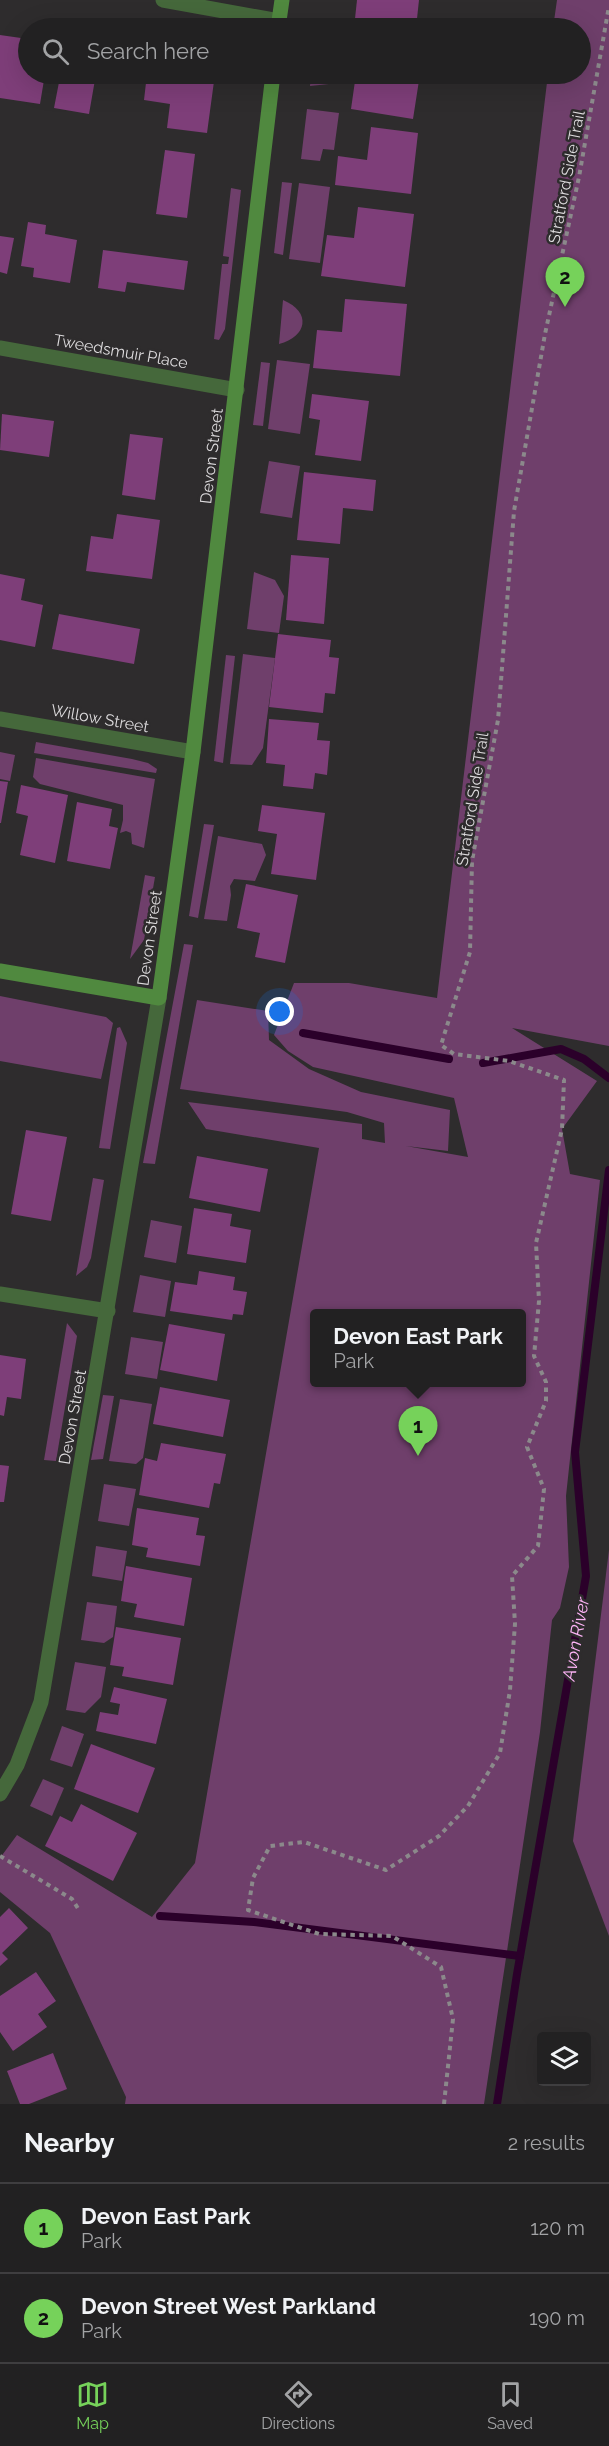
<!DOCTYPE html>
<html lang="en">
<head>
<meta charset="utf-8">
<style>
	:root { --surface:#222122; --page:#2a292a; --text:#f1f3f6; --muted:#a2a3a5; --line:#3f3e40; --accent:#76d25a }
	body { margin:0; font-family:Raleway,sans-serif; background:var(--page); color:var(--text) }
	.controls { position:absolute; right:18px; bottom:18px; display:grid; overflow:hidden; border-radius:6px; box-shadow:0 6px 24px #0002 }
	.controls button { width:54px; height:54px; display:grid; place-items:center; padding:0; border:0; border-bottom:2px solid var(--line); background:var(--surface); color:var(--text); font:30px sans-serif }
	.you { position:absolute; left:280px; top:1012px; width:21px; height:21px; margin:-15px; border:4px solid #fff; border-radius:50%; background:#1a73e8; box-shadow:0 0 0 9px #1a73e833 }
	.badge { display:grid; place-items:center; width:39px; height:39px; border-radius:50%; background:var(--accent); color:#111; font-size:20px; font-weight:700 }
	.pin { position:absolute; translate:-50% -50px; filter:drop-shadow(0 2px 3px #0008) }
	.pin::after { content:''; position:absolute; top:32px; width:21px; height:18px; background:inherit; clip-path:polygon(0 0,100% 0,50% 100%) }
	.popup { position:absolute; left:310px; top:1309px; width:216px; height:78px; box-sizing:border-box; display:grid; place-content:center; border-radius:6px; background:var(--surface); filter:drop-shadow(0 2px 4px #0005); font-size:20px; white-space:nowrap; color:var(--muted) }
	.popup b { font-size:22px; color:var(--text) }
	.popup::after { content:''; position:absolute; left:50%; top:100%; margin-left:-12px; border:12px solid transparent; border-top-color:var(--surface) }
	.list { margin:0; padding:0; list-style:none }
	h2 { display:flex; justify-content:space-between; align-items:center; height:78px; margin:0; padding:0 24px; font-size:26px }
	h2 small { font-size:20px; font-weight:400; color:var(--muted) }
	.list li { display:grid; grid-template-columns:39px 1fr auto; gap:18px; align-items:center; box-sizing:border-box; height:90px; padding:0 24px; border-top:2px solid var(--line) }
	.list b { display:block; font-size:22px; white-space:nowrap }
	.list p { margin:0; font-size:20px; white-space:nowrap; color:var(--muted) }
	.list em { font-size:20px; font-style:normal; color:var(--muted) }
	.icon { flex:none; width:33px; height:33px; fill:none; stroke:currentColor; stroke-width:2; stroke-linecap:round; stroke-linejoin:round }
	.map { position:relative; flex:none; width:609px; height:2104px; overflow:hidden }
	.search { position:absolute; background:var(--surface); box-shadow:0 6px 24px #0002; left:18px; right:18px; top:18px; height:66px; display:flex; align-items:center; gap:15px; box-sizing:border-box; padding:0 21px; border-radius:33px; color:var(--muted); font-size:22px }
	.sheet { height:258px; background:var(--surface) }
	nav { display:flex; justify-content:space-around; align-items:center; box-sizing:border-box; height:84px; border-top:2px solid var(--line); background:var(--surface); font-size:16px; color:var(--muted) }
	nav a { display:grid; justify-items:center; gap:3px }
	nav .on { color:var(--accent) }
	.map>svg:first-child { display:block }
	.green { fill:#6f3f6b; fill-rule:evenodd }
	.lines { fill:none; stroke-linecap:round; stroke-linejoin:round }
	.stream { stroke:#2b002a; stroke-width:8 }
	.building { fill:#7e3e79 }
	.path { stroke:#8b898b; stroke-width:4; stroke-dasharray:4.5 4.5; stroke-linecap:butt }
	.street { stroke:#45683b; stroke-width:15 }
	.secondary { stroke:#50893f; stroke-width:15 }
	.labels { text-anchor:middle; stroke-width:5; stroke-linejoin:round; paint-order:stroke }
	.street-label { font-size:16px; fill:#dddbdd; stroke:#2e2c2d }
	.water-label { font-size:18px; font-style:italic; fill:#fcb3f5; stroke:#2e2c2d }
</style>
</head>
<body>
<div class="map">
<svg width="609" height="2104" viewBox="0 0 609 2104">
	<rect width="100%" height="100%" fill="#2e2c2d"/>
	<g class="green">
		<path d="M557,0H609V1046L512,1028L597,1081L562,1129L570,1174L600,1180L566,1496L569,1567L560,1608L552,1620L540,1732L484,2104H125L126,2097L50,1933L0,1892V1858L17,1835L152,1917L195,1863L319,1148L206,1129L188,1102L362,1124V1139L385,1143L384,1123L347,1112L180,1089L197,1000L268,1011L269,1040L309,1069L361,1092L450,1110L448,1151L406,1146L468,1157L454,1098L313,1067L288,1051L274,1035L294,983H349L437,998L548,74H580V28H553ZM314,1314H522V1382H314Z"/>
		<polygon points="311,74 356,74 353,78 332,76 329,84 310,86"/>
		<polygon points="307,109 339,113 334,150 323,149 320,161 301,159"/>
		<polygon points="282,182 292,183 283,255 274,253"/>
		<polygon points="299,183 330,187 320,263 289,259"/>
		<polygon points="231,188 241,190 225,329 219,340 214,339 222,264 228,264 229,257 223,256"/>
		<path d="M283,300C312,312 307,337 279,344Z"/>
		<polygon points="277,360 310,364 300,434 268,429"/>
		<polygon points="261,362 270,363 263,426 253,425"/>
		<polygon points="269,461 300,466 292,518 260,513"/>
		<polygon points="254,572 275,580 284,596 279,633 247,629"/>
		<polygon points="243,654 275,658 263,748 252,765 230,764"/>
		<polygon points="226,655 235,656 223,763 214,761"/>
		<polygon points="36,742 132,759 148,763 157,769 156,773 34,753"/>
		<polygon points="0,752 15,755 10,781 0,779"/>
		<polygon points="36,758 155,779 144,848 132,844 131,833 126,831 120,833 123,820 123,805 40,784 33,777"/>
		<polygon points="204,824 214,825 198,918 189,916"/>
		<polygon points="218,836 262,844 266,855 255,881 234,879 230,886 231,895 227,921 204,919"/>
		<polygon points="145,875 155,877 144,940 130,959"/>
		<polygon points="184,944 193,945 155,1164 143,1163"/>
		<polygon points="0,996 106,1017 113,1023 101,1079 0,1061"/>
		<polygon points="120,1027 127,1043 110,1149 99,1148 117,1028"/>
		<polygon points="93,1178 104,1180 91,1258 87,1267 76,1276"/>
		<polygon points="151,1220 182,1226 176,1263 144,1257"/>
		<polygon points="140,1275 171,1281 165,1317 133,1312"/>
		<polygon points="67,1323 77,1336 56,1461 44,1460"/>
		<polygon points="131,1337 163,1342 157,1379 125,1374"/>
		<polygon points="103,1395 114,1396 103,1459 91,1460"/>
		<polygon points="120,1399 152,1404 143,1458 136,1464 109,1461"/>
		<polygon points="104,1484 136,1489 129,1526 98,1521"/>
		<polygon points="96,1546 127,1551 122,1581 92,1576"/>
		<polygon points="609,1550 609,1936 573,1841"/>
		<polygon points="87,1602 117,1606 113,1637 104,1643 81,1640"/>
		<polygon points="75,1662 106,1667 101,1697 85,1713 66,1710"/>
		<polygon points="62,1726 84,1734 72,1767 50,1760"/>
		<polygon points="43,1779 64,1788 52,1816 30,1806"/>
	</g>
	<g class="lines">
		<g class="stream">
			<polyline points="303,1033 449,1059"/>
			<polyline points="483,1063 561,1049 584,1059 609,1078"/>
			<polyline points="160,1916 254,1922 520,1956"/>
			<polyline points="497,2104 517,1974 586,1576 575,1452 609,1170"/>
		</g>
	</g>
	<g class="building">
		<polygon points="357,0 419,0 416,28 354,28"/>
		<polygon points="0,35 28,39 28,74 34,74 33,78 44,80 40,104 0,98"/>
		<polygon points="51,74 96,74 89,114 54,108 60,77"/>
		<polygon points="147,74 215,74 207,133 167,128 170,104 144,100"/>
		<polygon points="371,74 420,74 413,119 351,109 355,81 370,84"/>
		<polygon points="371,127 418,133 411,194 335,185 338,156 367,160"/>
		<polygon points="165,150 195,154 187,218 156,214"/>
		<polygon points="358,207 414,214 405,287 321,276 327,235 354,238"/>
		<polygon points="28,222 46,225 45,234 77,240 70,283 33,277 34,268 21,266"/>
		<polygon points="0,236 14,238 7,274 0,272"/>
		<polygon points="103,250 188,261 184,290 127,282 125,292 98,288"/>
		<polygon points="345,299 407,304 400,376 313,368 317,330 342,332"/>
		<polygon points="312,394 369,401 361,461 315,455 320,420 309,418"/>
		<polygon points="2,414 54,421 49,457 0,450"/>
		<polygon points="130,434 163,438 155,500 122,495"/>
		<polygon points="304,472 376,480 373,511 343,508 340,544 297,540"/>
		<polygon points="117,514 160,520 152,579 86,571 91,536 113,539"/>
		<polygon points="291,555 329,558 324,624 286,620"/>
		<polygon points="0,574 25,579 21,600 43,605 35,647 0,640"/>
		<polygon points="59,614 140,629 134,664 52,649"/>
		<polygon points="278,634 331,640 329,657 339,658 335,694 325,693 323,713 269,707"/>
		<polygon points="269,719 319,723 317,740 330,741 327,775 315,773 313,789 283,786 285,765 266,763"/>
		<polygon points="0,781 8,782 1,823 0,823"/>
		<polygon points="21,785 68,795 55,863 20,855 28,816 16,813"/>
		<polygon points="77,802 112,809 109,826 118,828 110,869 67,861"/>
		<polygon points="262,805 325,813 316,880 271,874 277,834 258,831"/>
		<polygon points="246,884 298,895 285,963 255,957 260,933 237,928"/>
		<polygon points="26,1130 67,1137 51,1221 11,1214"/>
		<polygon points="197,1156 268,1169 260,1212 189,1198"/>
		<polygon points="194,1208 232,1214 230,1226 251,1230 246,1263 187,1254"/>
		<polygon points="199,1271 235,1277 233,1290 247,1292 243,1315 233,1314 232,1320 170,1311 175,1282 197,1285"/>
		<polygon points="169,1324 225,1334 217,1381 160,1370"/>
		<polygon points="0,1355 26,1359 21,1399 7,1397 4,1416 0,1415"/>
		<polygon points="160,1387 230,1400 223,1437 153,1424"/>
		<polygon points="161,1443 226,1454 220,1484 214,1483 209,1508 139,1495 145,1458 157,1461"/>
		<polygon points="0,1465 9,1466 4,1502 0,1502"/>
		<polygon points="137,1508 199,1518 196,1535 205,1536 200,1566 146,1557 148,1548 132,1545"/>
		<polygon points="126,1566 192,1578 184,1626 134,1617 137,1604 121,1601"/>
		<polygon points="116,1627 181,1638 173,1685 122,1676 124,1667 110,1665"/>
		<polygon points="114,1687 167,1699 156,1744 96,1731 100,1712 118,1715 120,1704 110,1702"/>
		<polygon points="91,1744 155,1768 138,1813 74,1789"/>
		<polygon points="81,1804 137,1833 113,1881 45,1846 60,1816 72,1822"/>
		<polygon points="9,1908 28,1928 2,1953 8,1959 0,1966 0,1917"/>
		<polygon points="36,1972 56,2001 38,2014 47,2027 13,2051 0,2032 0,1996"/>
		<polygon points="53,2053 67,2089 29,2104 20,2104 7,2071"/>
	</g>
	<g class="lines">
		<g class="path">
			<polyline points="0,1856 72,1899 79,1910"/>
			<polyline points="444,2104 453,2019 441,1967 392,1936 319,1934 248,1910 253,1878 270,1846 304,1842 386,1870 439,1836 468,1806 500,1753 510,1690 515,1624 512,1576 538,1546 544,1489 527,1447 546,1401 546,1382 534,1356 539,1301 536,1243 562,1129 564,1080 509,1061 454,1054 441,1045 470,952 472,861 498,720 514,511 545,334 579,177 609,6"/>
		</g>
		<g class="street">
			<polyline points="163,0 279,21"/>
			<polyline points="0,348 237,390"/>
			<polyline points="0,719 193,752"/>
			<polyline points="0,1294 108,1311"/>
			<polyline points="0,1794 17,1765 41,1702 159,998"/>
		</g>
		<g class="secondary">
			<polyline points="278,28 282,0"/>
			<polyline points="0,971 159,998 193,752 273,74"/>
		</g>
	</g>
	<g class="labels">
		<g class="street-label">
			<text transform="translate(566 177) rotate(-79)" y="6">Stratford Side Trail</text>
			<text transform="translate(121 351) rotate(10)" y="6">Tweedsmuir Place</text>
			<text transform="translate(211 456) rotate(-83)" y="6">Devon Street</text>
			<text transform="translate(100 718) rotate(10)" y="6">Willow Street</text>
			<text transform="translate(472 799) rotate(-81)" y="6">Stratford Side Trail</text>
			<text transform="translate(149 938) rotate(-82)" y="6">Devon Street</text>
			<text transform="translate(72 1417) rotate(-80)" y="6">Devon Street</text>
		</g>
		<g class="water-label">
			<text transform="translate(576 1639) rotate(-80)" y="6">Avon River</text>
		</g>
	</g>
</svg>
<div class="controls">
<button><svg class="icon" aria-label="layers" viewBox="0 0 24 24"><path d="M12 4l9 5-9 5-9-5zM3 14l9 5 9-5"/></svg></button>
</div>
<div class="you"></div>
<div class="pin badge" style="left:418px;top:1456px">1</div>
<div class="popup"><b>Devon East Park</b>Park</div>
<div class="pin badge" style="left:565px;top:307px">2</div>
<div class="search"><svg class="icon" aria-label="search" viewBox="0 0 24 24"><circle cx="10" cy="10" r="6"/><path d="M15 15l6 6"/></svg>Search here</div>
</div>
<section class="sheet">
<h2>Nearby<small>2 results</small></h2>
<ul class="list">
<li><span class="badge">1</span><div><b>Devon East Park</b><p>Park</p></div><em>120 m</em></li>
<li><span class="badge">2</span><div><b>Devon Street West Parkland</b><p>Park</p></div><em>190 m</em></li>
</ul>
</section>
<nav>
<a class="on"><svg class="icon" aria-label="map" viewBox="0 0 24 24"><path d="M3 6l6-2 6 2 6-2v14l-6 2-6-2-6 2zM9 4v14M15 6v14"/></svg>Map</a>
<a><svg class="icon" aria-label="directions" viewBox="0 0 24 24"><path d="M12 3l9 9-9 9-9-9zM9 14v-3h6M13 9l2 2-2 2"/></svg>Directions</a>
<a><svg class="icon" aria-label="saved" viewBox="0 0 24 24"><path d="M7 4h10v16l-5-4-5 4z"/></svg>Saved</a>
</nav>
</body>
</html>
